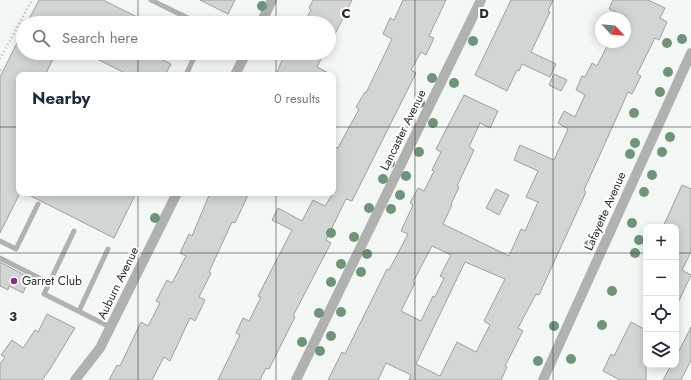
<!DOCTYPE html>
<html lang="en">
<head>
<meta charset="utf-8">
<style>
	:root { --surface:#fff; --page:#f2f2f3; --text:#1f2937; --muted:#747a83; --line:#e0e1e3 }
	body { margin:0; font-family:Jost,sans-serif; background:var(--page); color:var(--text) }
	.controls { position:absolute; right:12px; bottom:12px; display:grid; overflow:hidden; border-radius:8px; box-shadow:0 2px 10px #0003 }
	.controls button { width:36px; height:36px; display:grid; place-items:center; padding:0; border:0; border-bottom:1px solid var(--line); background:var(--surface); color:var(--text); font:20px sans-serif }
	.compass { position:absolute; left:595px; top:12px; width:36px; height:36px; border-radius:50%; background:var(--surface); box-shadow:0 2px 10px #0003; rotate:116deg }
	.list { margin:0; padding:0; list-style:none }
	h2 { display:flex; justify-content:space-between; align-items:center; height:52px; margin:0; padding:0 16px; font-size:17px }
	h2 small { font-size:13px; font-weight:400; color:var(--muted) }
	.icon { flex:none; width:22px; height:22px; fill:none; stroke:currentColor; stroke-width:2; stroke-linecap:round; stroke-linejoin:round }
	.map { position:relative; flex:none; width:691px; height:380px; overflow:hidden }
	.search { position:absolute; background:var(--surface); box-shadow:0 2px 10px #0003; left:16px; top:16px; width:320px; height:44px; display:flex; align-items:center; gap:10px; box-sizing:border-box; padding:0 14px; border-radius:22px; color:var(--muted); font-size:15px }
	.panel { position:absolute; background:var(--surface); box-shadow:0 2px 10px #0003; left:16px; top:72px; width:320px; height:124px; border-radius:8px }
	.map>svg:first-child { display:block }
	.building { fill:#d2d6d2; stroke:#9da09d; fill-rule:evenodd }
	.lines { fill:none; stroke-linecap:round; stroke-linejoin:round }
	.path { stroke:#b4b8b5; stroke-width:2.5; stroke-dasharray:1 3; stroke-linecap:butt }
	.lane { stroke:#b0b2b0; stroke-width:5 }
	.street { stroke:#b0b2b0; stroke-width:10 }
	.tree { fill:#6e9577 }
	.grid { fill:none; stroke:#292b29; stroke-width:1; stroke-opacity:0.55 }
	.poi-dot { fill:#8e2b93; stroke:#fff; stroke-width:1.5 }
	.labels { text-anchor:middle; stroke-width:4; stroke-linejoin:round; paint-order:stroke }
	.street-label { font-size:12px; fill:#292b29; stroke:#fff }
	.poi-label { font-size:12px; fill:#292b29; stroke:#fff; text-anchor:start }
	.grid-label { font-size:13px; text-anchor:middle; font-weight:bold; fill:#292b29; stroke:#fff; stroke-width:4; stroke-linejoin:round; paint-order:stroke }
</style>
</head>
<body>
<div class="map">
<svg width="691" height="380" viewBox="0 0 691 380">
	<rect width="100%" height="100%" fill="#f4f8f5"/>
	<g class="building">
		<polygon points="39,0 103,0 149,23 27,23"/>
		<polygon points="200,0 235,0 228,14"/>
		<polygon points="313,0 352,0 329,46 329,23 304,23 311,10 309,8"/>
		<polygon points="403,0 446,0 429,36 434,38 426,55 421,52 411,70 416,73 352,201 346,199 326,240 331,243 293,316 295,317 269,369 266,368 260,380 218,380 240,335 236,333 243,318 249,321 261,297 258,296 292,230 272,220 278,208 302,221 313,200 325,206 333,193 333,146 338,148 359,109 356,107 365,92 366,93 392,39 383,34 390,18 394,20"/>
		<polygon points="511,0 553,0 548,11 550,12 531,52 556,64 550,77 522,64 519,71 517,70 507,91 475,75"/>
		<path d="M613,0H648L665,8L660,18L667,22L659,40L655,38L637,74L641,76L632,94L628,92L584,190L586,192L539,295L536,294L518,328L523,331L505,366L507,367L501,380H409L411,375L386,363L378,380H328L342,352L345,354L387,269L389,270L408,234L401,231L413,205L410,203L418,188L424,191L434,171L432,170L441,152L436,149L464,95L498,111L490,128L480,123L469,147L474,150L457,186L459,187L451,204L452,205L443,224L509,256L521,229L525,231L538,202L526,197L538,171L514,160L520,145L554,160L568,129L558,123L564,111L575,117L585,95L576,90L582,76L585,77L592,63L597,66L609,42H625V16L609,9ZM432,246L451,255L440,276L444,278L435,297L433,296L421,321L401,311L415,283L413,282ZM465,262L505,279L484,321L490,325L476,352L457,342L440,376L416,364Z"/>
		<polygon points="23,31 23,53 56,53 45,75 19,75 19,195 0,233 0,77"/>
		<polygon points="85,53 149,53 171,64 165,75 129,75"/>
		<polygon points="285,53 324,53 317,67 332,75 276,75"/>
		<polygon points="554,74 567,80 561,91 549,85"/>
		<polygon points="682,185 691,189 691,252 682,270 691,275 676,307 676,227 663,227"/>
		<polygon points="496,189 509,195 499,215 486,208"/>
		<polygon points="25,193 136,193 114,238"/>
		<polygon points="210,193 249,193 235,223 232,222 209,272 211,273 199,297 205,300 195,321 190,318 170,361 164,357 152,380 109,380 117,365 120,366 141,322 148,326 160,303 156,301 167,280 172,283 186,256 180,253 189,234 192,236"/>
		<polygon points="0,262 30,278 23,293 9,286 8,290 0,286"/>
		<polygon points="47,314 75,328 50,369 42,380 0,380 0,364 5,357 1,355 12,340 23,348 35,330 38,332"/>
		<polygon points="631,322 646,330 646,380 620,380 603,371 611,354 614,356"/>
		<polygon points="691,327 691,360 681,380 663,380 671,365 676,365 676,357"/>
	</g>
	<g class="lines">
		<g class="path">
			<polyline points="0,59 32,0"/>
			<polyline points="0,70 2,71"/>
		</g>
		<g class="lane">
			<polyline points="151,0 198,23"/>
			<polyline points="186,75 196,53"/>
			<polyline points="74,231 44,294 110,327"/>
			<polyline points="0,241 16,249 38,204"/>
			<polyline points="0,258 49,283"/>
			<polyline points="79,311 108,249"/>
		</g>
		<g class="street">
			<polyline points="261,23 272,0"/>
			<polyline points="235,75 246,53"/>
			<polyline points="75,380 100,348 177,193"/>
			<polyline points="296,380 481,0"/>
			<polyline points="543,380 691,53"/>
		</g>
	</g>
	<g class="tree">
		<circle cx="262" cy="6" r="5"/>
		<circle cx="682" cy="39" r="5"/>
		<circle cx="473" cy="41" r="5"/>
		<circle cx="667" cy="43" r="5"/>
		<circle cx="668" cy="72" r="5"/>
		<circle cx="432" cy="78" r="5"/>
		<circle cx="454" cy="83" r="5"/>
		<circle cx="660" cy="92" r="5"/>
		<circle cx="420" cy="103" r="5"/>
		<circle cx="634" cy="113" r="5"/>
		<circle cx="433" cy="123" r="5"/>
		<circle cx="670" cy="137" r="5"/>
		<circle cx="635" cy="143" r="5"/>
		<circle cx="419" cy="152" r="5"/>
		<circle cx="662" cy="152" r="5"/>
		<circle cx="630" cy="154" r="5"/>
		<circle cx="390" cy="163" r="5"/>
		<circle cx="652" cy="175" r="5"/>
		<circle cx="406" cy="176" r="5"/>
		<circle cx="383" cy="179" r="5"/>
		<circle cx="644" cy="192" r="5"/>
		<circle cx="400" cy="195" r="5"/>
		<circle cx="369" cy="208" r="5"/>
		<circle cx="391" cy="209" r="5"/>
		<circle cx="155" cy="218" r="5"/>
		<circle cx="632" cy="223" r="5"/>
		<circle cx="331" cy="233" r="5"/>
		<circle cx="354" cy="237" r="5"/>
		<circle cx="639" cy="240" r="5"/>
		<circle cx="589" cy="245" r="5"/>
		<circle cx="635" cy="253" r="5"/>
		<circle cx="367" cy="254" r="5"/>
		<circle cx="341" cy="264" r="5"/>
		<circle cx="361" cy="272" r="5"/>
		<circle cx="331" cy="282" r="5"/>
		<circle cx="612" cy="291" r="5"/>
		<circle cx="341" cy="312" r="5"/>
		<circle cx="319" cy="313" r="5"/>
		<circle cx="602" cy="325" r="5"/>
		<circle cx="554" cy="326" r="5"/>
		<circle cx="331" cy="336" r="5"/>
		<circle cx="302" cy="342" r="5"/>
		<circle cx="320" cy="351" r="5"/>
		<circle cx="571" cy="359" r="5"/>
		<circle cx="538" cy="361" r="5"/>
	</g>
	<path class="grid" d="M138,0V23M276,0V23M415,0V380M553,0V380M138,53V75M276,53V75M0,127H19M333,127H691M138,193V380M276,193V380M0,253H646M676,253H691"/>
	<circle class="poi-dot" cx="14" cy="281" r="4"/>
	<g class="labels">
		<g class="street-label">
			<text transform="translate(403 130) rotate(-64)" y="4">Lancaster Avenue</text>
			<text transform="translate(605 211) rotate(-66)" y="4">Lafayette Avenue</text>
			<text transform="translate(118 283) rotate(-64)" y="4">Auburn Avenue</text>
		</g>
		<g class="poi-label">
			<text x="22" y="285">Garret Club</text>
		</g>
	</g>
	<g class="grid-label">
		<text x="346" y="18">C</text>
		<text x="484" y="18">D</text>
		<text x="13" y="321">3</text>
	</g>
</svg>
<div class="controls">
<button>+</button>
<button>−</button>
<button><svg class="icon" aria-label="locate" viewBox="0 0 24 24"><circle cx="12" cy="12" r="6"/><path d="M12 2v4M12 18v4M2 12h4M18 12h4"/></svg></button>
<button><svg class="icon" aria-label="layers" viewBox="0 0 24 24"><path d="M12 4l9 5-9 5-9-5zM3 14l9 5 9-5"/></svg></button>
</div>
<svg class="compass" viewBox="-18 -18 36 36"><path d="M0-13l5 13h-10z" fill="#e53935"/><path d="M0 13l5-13h-10z" fill="#747a83"/></svg>
<div class="search"><svg class="icon" aria-label="search" viewBox="0 0 24 24"><circle cx="10" cy="10" r="6"/><path d="M15 15l6 6"/></svg>Search here</div>
<section class="panel">
<h2>Nearby<small>0 results</small></h2>
<ul class="list">
</ul>
</section>
</div>
</body>
</html>
